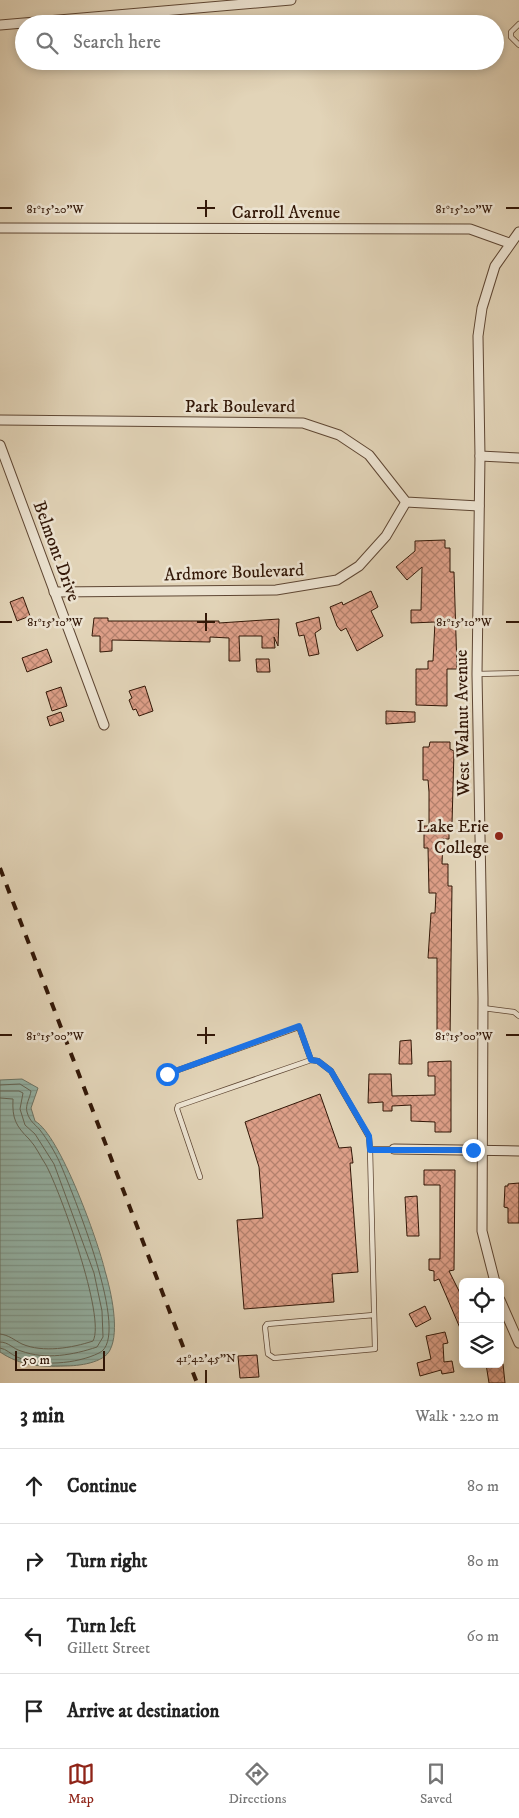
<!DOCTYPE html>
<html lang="en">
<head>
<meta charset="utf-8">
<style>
	:root { --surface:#fff; --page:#f6f6f6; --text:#222; --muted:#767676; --line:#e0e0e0; --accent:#8f2418 }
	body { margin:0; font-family:"IM FELL DW Pica",serif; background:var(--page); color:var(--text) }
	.controls { position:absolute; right:15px; bottom:15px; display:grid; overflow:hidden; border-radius:8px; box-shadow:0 2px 8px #0003 }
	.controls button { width:45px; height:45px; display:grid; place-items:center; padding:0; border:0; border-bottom:1px solid var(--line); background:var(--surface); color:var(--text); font:25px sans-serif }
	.scale { position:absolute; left:15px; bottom:12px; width:90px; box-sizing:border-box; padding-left:5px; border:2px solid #321707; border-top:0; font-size:14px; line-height:18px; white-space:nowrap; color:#321707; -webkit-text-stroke:4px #ece3d1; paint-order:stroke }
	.stop { position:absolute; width:15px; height:15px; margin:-11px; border:4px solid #1a73e8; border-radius:50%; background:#fff }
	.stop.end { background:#1a73e8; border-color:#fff; box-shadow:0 1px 5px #0008 }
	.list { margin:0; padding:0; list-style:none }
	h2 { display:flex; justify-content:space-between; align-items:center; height:65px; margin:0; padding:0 20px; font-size:21px }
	h2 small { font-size:16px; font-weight:400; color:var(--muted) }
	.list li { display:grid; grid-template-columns:32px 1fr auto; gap:15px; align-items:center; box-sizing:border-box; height:75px; padding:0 20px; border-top:1px solid var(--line) }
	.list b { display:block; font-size:19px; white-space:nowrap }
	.list p { margin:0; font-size:16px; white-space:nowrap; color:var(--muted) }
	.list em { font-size:16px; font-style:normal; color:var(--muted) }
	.icon { flex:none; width:28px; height:28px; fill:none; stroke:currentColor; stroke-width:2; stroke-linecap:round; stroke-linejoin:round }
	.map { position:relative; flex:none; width:519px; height:1383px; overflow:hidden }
	.search { position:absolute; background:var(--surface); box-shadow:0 2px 8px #0003; left:15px; right:15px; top:15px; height:55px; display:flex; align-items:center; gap:12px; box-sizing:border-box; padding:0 18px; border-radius:28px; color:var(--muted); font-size:19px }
	.sheet { height:365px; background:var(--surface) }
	nav { display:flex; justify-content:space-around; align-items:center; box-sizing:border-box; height:70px; border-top:1px solid var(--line); background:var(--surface); font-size:14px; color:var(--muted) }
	nav a { display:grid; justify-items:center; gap:2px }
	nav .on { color:var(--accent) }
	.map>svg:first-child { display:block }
	.water { fill:url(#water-rules); stroke:#6d786b }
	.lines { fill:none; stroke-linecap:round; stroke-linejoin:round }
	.shore { stroke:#64685a; stroke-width:1 }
	.building { fill:url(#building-cross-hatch); stroke:#321707 }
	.service-casing { stroke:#5e4633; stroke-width:6 }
	.minor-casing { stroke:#5e4633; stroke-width:11 }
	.service { stroke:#ece3d1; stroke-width:4.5 }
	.minor { stroke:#ece3d1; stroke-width:9 }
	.rail { stroke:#321707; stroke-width:4; stroke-dasharray:9 9; stroke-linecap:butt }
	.route { stroke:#1a73e8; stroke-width:6 }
	.ticks { fill:none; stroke:#321707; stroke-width:2 }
	.poi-dot { fill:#8f2418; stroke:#ece3d1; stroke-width:2 }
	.labels { text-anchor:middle; stroke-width:5; stroke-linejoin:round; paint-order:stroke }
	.street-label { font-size:18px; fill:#321707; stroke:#ece3d1 }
	.poi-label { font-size:18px; fill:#321707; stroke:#ece3d1; text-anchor:end }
	.ticks-label { font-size:12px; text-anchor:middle; fill:#321707; stroke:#ece3d1; stroke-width:5; stroke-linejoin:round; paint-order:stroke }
</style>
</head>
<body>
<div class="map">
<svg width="519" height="1383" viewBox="0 0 519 1383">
	<defs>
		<pattern id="water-rules" width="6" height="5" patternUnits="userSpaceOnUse" patternTransform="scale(1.25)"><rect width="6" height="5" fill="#95b8ad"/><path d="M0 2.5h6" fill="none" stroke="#819d93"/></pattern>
		<pattern id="building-cross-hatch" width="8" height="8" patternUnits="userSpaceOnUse" patternTransform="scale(1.25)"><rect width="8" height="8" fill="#dd9f88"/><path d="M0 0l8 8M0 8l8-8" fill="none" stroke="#b4816d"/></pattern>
	</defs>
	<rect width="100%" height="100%" fill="#e2d4b8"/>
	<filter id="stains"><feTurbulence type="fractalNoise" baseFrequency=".004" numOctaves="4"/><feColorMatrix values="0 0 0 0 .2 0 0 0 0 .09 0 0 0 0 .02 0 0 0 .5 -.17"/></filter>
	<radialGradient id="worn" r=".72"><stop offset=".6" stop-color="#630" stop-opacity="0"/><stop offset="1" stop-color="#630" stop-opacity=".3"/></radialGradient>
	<path class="water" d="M22,1079L38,1088L31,1108L35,1121C60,1135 98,1241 105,1271C111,1291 120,1331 110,1350C104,1363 78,1366 65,1366C40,1367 21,1366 0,1352V1080Z"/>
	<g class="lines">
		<g class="shore">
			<path d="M0,1085L20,1084L31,1091C30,1098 25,1105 27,1112C30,1122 34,1123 40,1130C47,1139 55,1152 60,1163C71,1189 133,1338 99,1353C77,1364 39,1367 17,1357C10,1354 7,1349 0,1348"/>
			<path d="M0,1091H19L23,1093L20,1109L25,1125L35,1134L54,1164L94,1273L102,1311L103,1337L97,1347C73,1355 46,1360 21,1351C13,1349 9,1342 0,1342"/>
			<path d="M0,1098L13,1099C12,1119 16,1126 29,1139C36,1146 41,1158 46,1165C60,1191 106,1317 93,1341C72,1348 43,1353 22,1344C14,1340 9,1335 0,1334"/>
		</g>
	</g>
	<g class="building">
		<polygon points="445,540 445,548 450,548 450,572 454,572 457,669 447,669 447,706 416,705 416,669 428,669 428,661 433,661 435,622 411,623 411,610 421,610 422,567 407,580 396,567 415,551 415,541"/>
		<polygon points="371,591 378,607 371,611 383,636 357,651 346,628 341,631 337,626 330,607 342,602 343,605"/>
		<polygon points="23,597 30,616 17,621 10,602"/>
		<polygon points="319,617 321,629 315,633 319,654 309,656 304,635 299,636 296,623"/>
		<polygon points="94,618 108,618 108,621 219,621 219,623 279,619 278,646 274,637 275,648 262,648 262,636 239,636 240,661 229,661 229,638 210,637 210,642 112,640 112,651 100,652 100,636 92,636"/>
		<polygon points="47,649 52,662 27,672 22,658"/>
		<polygon points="256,659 269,659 270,672 257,672"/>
		<polygon points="145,686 153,711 139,716 136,709 133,710 129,700 132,698 129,691"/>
		<polygon points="61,687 67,706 52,711 46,692"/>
		<polygon points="386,711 415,712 415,722 386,724"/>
		<polygon points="61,712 64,721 50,726 47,717"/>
		<polygon points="430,742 450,742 450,749 454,751 452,824 449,824 449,839 443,839 442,864 448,864 448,886 452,886 450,1040 437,1041 437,958 428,958 431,913 435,913 436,893 429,893 428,848 424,848 424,826 429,826 429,792 428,780 423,780 423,747 429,747"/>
		<polygon points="411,1040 412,1064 399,1064 400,1041"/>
		<polygon points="451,1061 451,1132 435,1132 435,1122 411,1121 411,1105 392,1106 392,1111 383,1111 383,1102 368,1103 369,1074 391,1074 392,1096 435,1095 435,1076 428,1076 428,1062"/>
		<polygon points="320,1094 339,1148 351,1147 353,1163 350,1163 358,1272 332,1274 334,1302 244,1309 237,1220 263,1218 259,1167 245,1122"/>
		<polygon points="424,1170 455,1170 454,1270 449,1271 463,1299 463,1335 439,1279 434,1281 434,1271 429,1270 429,1259 440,1259 440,1185 424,1185"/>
		<polygon points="519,1183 519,1223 508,1223 508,1208 504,1207 505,1186 508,1186 508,1184"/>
		<polygon points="417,1196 419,1236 407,1236 405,1197"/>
		<polygon points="425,1306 431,1319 416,1327 409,1314"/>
		<polygon points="445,1332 448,1343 443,1344 444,1362 452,1361 454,1372 442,1374 441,1370 420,1376 417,1363 431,1359 426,1336"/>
		<polygon points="257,1355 259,1377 240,1378 238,1356"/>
		<polygon points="486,1364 503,1364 505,1383 489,1383"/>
	</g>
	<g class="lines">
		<defs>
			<g id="service">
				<polyline points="519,24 511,32 511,37 519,45"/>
				<polyline points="477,674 519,673"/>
				<polyline points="483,1008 514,1012 519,1016"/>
				<polyline points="167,1074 299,1027 311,1060"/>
				<polyline points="370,1149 375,1349 274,1358 268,1354 265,1327 267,1324 374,1315"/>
				<polyline points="200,1177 177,1109 178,1106 311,1060 318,1061 331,1071 369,1137 370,1149 394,1149"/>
			</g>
			<g id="minor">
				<polyline points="0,25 291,0"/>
				<polyline points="0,228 470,229 509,243"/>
				<polyline points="0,420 303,423 339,435 369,455 406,502 479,506"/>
				<polyline points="0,445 104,725"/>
				<polyline points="480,456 519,458"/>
				<polyline points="54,592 276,590 337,580 359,566 386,536 406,502"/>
				<polyline points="394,1149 519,1151"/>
				<polyline points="495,1282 482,1231 483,998 477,674 480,456 478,336 482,308 495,266 519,232"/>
				<polyline points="500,1300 519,1343"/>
			</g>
		</defs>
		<use href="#service" class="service-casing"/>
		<use href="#minor" class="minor-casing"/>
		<use href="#service" class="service"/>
		<use href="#minor" class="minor"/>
		<polyline class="rail" points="0,868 197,1383"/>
	</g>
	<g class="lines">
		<polyline class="route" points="167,1074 299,1026 311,1060 318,1061 331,1071 369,1136 370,1150 473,1150"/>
	</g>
	<path class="ticks" d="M206,200V217M0,208H12M197,208H215M506,208H519M206,613V631M0,622H12M197,622H215M506,622H519M206,1027V1044M0,1035H12M197,1035H215M506,1035H519M206,1370V1383"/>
	<circle class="poi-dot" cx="499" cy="836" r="5"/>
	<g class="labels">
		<g class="street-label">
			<text x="286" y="218">Carroll Avenue</text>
			<text x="240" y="412">Park Boulevard</text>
			<text transform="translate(57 551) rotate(70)" y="6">Belmont Drive</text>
			<text transform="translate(234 572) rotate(-2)" y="6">Ardmore Boulevard</text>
			<text transform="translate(462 723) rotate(-91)" y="6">West Walnut Avenue</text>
		</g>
		<g class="poi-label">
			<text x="489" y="832">Lake Erie<tspan x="489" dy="21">College</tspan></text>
		</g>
	</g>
	<g class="ticks-label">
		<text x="464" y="213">81°15'20"W</text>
		<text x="55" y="213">81°15'20"W</text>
		<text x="464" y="626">81°15'10"W</text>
		<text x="55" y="626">81°15'10"W</text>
		<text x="464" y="1040">81°15'00"W</text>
		<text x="55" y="1040">81°15'00"W</text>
		<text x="206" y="1362">41°42'45"N</text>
	</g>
	<rect width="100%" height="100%" filter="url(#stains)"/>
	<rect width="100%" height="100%" fill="url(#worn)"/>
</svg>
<div class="controls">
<button><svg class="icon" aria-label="locate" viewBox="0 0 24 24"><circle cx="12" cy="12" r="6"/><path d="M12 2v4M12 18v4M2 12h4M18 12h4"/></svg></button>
<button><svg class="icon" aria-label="layers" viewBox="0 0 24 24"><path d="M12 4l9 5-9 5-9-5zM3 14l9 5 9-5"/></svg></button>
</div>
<div class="scale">50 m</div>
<div class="stop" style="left:167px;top:1074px"></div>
<div class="stop end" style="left:473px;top:1150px"></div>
<div class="search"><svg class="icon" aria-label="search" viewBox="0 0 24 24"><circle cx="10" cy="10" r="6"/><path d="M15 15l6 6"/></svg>Search here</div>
</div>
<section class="sheet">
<h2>3 min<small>Walk · 220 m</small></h2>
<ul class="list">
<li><svg class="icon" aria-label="ahead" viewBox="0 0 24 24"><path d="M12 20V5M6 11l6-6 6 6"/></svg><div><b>Continue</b></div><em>80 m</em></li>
<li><svg class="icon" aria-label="right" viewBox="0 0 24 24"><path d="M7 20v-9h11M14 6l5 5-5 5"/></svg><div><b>Turn right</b></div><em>80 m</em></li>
<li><svg class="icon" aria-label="left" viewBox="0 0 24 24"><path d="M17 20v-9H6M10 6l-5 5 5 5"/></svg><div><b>Turn left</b><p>Gillett Street</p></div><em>60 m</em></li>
<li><svg class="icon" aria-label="arrive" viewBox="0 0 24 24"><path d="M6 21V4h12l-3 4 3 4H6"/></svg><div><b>Arrive at destination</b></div></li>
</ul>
</section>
<nav>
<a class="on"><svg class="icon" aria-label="map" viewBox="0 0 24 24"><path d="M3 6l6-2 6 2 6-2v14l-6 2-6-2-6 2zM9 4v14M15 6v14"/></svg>Map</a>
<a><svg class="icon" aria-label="directions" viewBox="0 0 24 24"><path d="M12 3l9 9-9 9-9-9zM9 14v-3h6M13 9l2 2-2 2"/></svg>Directions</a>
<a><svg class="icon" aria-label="saved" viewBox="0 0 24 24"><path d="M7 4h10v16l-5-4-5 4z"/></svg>Saved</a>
</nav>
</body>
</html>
